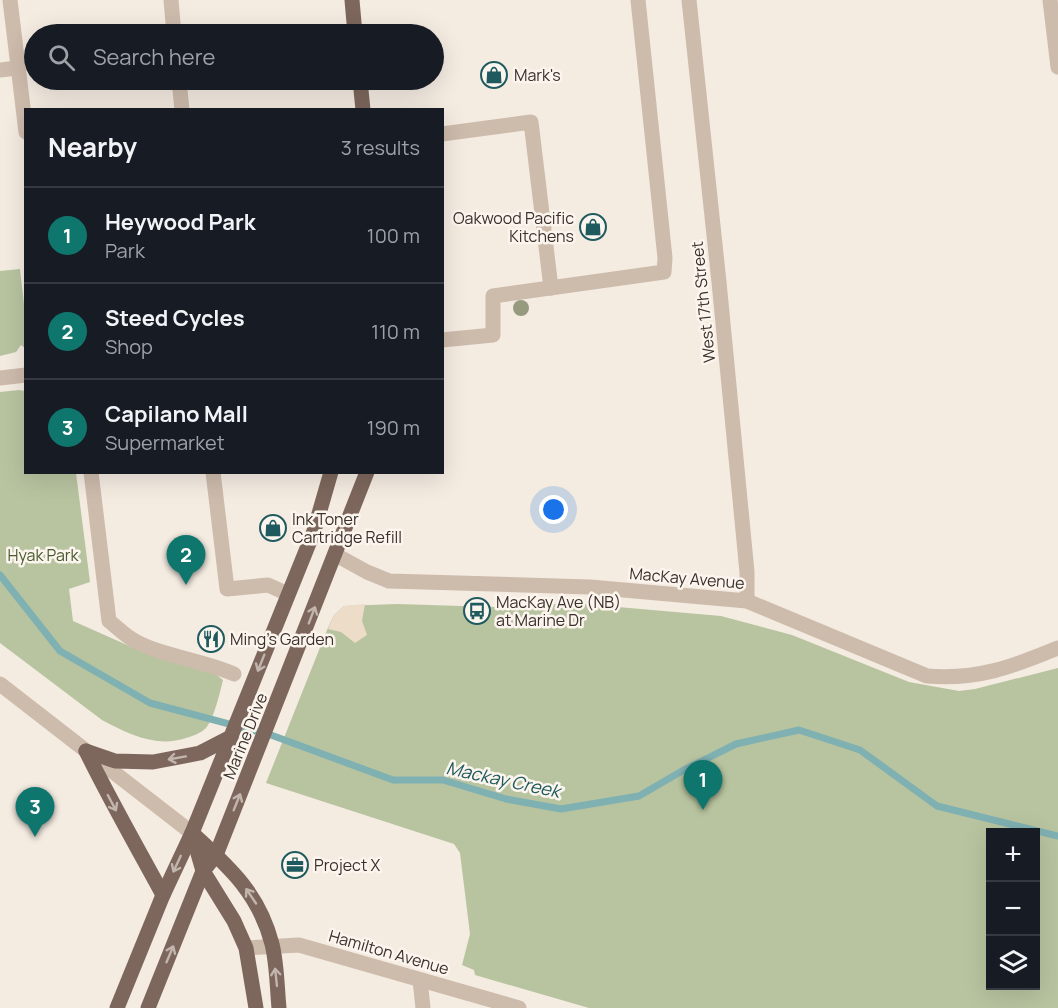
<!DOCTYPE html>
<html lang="en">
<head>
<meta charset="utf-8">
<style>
	:root { --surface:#171b24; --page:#20242c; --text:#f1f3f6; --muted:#9ea1a6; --line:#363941; --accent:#0f766e }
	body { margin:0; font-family:Manrope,sans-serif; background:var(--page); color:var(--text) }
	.controls { position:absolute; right:18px; bottom:18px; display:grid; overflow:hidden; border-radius:0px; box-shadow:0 6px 24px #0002 }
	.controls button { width:54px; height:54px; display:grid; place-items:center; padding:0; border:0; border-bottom:2px solid var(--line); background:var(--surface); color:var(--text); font:30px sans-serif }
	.you { position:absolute; left:554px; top:510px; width:21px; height:21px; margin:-15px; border:4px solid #fff; border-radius:50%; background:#1a73e8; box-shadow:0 0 0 9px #1a73e833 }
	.badge { display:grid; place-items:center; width:39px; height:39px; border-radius:50%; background:var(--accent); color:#fff; font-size:20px; font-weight:700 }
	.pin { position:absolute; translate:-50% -50px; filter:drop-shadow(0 2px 3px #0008) }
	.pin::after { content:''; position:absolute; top:32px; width:21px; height:18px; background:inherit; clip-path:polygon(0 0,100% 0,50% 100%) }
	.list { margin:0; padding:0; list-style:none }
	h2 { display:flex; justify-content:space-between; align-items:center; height:78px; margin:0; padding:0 24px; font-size:26px }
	h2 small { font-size:20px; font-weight:400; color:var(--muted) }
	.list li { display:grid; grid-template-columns:39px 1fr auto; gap:18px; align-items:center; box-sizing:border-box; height:96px; padding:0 24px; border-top:2px solid var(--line) }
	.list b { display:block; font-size:22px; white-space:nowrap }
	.list p { margin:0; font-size:20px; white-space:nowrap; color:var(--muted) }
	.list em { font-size:20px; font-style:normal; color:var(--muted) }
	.icon { flex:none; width:33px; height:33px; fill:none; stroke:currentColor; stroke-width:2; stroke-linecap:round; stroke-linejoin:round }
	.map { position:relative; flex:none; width:1058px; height:1008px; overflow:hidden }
	.search { position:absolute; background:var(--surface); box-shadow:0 6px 24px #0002; left:24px; top:24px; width:420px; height:66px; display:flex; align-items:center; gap:15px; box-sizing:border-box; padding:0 21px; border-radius:33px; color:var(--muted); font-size:22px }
	.panel { position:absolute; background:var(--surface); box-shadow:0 6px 24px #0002; left:24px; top:108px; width:420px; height:366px; border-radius:0px }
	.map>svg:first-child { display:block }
	.green { fill:#b8c4a0; fill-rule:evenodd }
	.plaza { fill:#ecdcc8 }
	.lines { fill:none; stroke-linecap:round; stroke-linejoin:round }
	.stream { stroke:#7fb0b2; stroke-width:7 }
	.minor { stroke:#cdbbac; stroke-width:15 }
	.major { stroke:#7d675c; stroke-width:15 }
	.tree { fill:#969b7f }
	.oneway { stroke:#c2b5ac }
	.labels { text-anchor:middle; stroke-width:5; stroke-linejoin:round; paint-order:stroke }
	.poi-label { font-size:16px; fill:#3b302b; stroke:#fbf5ee; text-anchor:start }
	.street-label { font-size:16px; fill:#3b302b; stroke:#fbf5ee }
	.park-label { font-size:16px; fill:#4a5a2e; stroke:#fbf5ee }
	.water-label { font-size:18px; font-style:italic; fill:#1f5a5e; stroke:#fbf5ee }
</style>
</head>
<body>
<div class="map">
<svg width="1058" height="1008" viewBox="0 0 1058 1008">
	<rect width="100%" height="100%" fill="#f4ebe1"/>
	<g class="green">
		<polygon points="20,269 25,313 25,348 21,345 16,352 0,356 0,271"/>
		<path d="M19,390L25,391L26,472L76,473L90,582L69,589L73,621L145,653L210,670L223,680C220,692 214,719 206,728C201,733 193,736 186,738C157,748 128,734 102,720L0,643V392Z"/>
		<path d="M572,603L721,616L792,635L909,682L959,691L975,689L1058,668V1008H589L475,975L474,970L462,965L470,934L460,853L454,844L266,783L327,630L334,615L344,606L397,604L494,607ZM990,832H1036V986H990Z"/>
	</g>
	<polygon class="plaza" points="365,604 362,621 367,635 355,643 341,632 328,629 334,615 344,606"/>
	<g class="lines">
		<polyline class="stream" points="0,575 60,651 150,703 271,735 393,780 443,780 506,799 561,809 639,796 682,771 736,744 799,730 860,750 937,806 1058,836"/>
		<g class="minor">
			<polyline points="10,0 26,132"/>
			<polyline points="171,0 174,34"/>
			<polyline points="689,0 719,282 747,572 747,601"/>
			<polyline points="1050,0 1058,67"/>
			<polyline points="0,70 17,68"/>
			<polyline points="179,80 182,110"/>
			<polyline points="442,134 531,122 551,288"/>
			<polyline points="442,340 493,335 493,296 664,272 665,258 638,0"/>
			<polyline points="0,378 26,375"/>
			<path d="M91,472L109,621C117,627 125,636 135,641C165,657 202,660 234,674"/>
			<polyline points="213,472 227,589 268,585 288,594"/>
			<path d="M336,555L367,572L389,581L590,587L747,601L927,676C978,680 1012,667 1058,648"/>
			<polyline points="0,684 192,833"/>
			<polyline points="246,948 299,945 519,1008"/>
			<polyline points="420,980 423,1008"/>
		</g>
		<g class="major">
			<polyline points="352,0 355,34"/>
			<polyline points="360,80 363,110"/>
			<path d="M86,751C110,800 137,847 163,895"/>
			<polyline points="86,751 115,761 153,762 200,753 231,737"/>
			<path d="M192,833C229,867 259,893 272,944C277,964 277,987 279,1008"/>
			<polyline points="192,833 203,871 234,921 246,948 256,1008"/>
			<polyline points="117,1008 163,895 192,833 314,531 331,472"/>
			<polyline points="148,1008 203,871 216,855 367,472"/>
		</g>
	</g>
	<circle class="tree" cx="521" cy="308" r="8"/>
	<defs><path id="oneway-shaft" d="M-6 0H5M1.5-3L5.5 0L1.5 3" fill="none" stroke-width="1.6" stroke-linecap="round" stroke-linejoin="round" transform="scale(1.5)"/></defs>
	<g class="oneway">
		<use href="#oneway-shaft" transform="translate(312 615) rotate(-69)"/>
		<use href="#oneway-shaft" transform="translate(261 663) rotate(112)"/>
		<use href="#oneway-shaft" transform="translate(177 758) rotate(170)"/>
		<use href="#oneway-shaft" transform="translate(237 802) rotate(-68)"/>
		<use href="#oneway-shaft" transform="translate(112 803) rotate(62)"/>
		<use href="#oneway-shaft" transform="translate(177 864) rotate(115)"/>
		<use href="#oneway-shaft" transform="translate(251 896) rotate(-124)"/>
		<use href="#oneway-shaft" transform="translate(170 954) rotate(-67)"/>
		<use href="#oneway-shaft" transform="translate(276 977) rotate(-96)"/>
	</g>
	<defs>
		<symbol id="shop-ring" viewBox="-11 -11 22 22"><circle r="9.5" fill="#fbf5ee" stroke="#1f5a5e" stroke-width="1.5"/><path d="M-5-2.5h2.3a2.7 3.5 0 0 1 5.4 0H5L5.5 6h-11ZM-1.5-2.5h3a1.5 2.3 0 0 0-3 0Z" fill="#1f5a5e"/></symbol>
		<symbol id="bus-ring" viewBox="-11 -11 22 22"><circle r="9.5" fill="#fbf5ee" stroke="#1f5a5e" stroke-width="1.5"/><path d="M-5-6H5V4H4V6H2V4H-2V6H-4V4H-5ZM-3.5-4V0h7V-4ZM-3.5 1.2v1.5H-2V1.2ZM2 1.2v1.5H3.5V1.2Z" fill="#1f5a5e"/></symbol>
		<symbol id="restaurant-ring" viewBox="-11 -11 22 22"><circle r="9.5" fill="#fbf5ee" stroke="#1f5a5e" stroke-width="1.5"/><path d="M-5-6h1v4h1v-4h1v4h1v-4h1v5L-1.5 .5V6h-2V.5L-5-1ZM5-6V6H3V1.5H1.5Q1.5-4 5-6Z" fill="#1f5a5e"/></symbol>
		<symbol id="office-ring" viewBox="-11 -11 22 22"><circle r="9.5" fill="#fbf5ee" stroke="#1f5a5e" stroke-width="1.5"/><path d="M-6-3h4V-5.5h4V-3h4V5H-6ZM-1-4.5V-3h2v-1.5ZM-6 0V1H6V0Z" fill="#1f5a5e"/></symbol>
	</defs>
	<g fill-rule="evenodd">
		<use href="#shop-ring" x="479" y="60" width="30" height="30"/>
		<use href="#shop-ring" x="578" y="212" width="30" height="30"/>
		<use href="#shop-ring" x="258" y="513" width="30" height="30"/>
		<use href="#bus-ring" x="462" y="596" width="30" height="30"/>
		<use href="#restaurant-ring" x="196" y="624" width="30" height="30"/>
		<use href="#office-ring" x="280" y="850" width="30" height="30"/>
	</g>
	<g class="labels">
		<g class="poi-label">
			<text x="514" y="81">Mark's</text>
			<text x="574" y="224" text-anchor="end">Oakwood Pacific<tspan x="574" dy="18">Kitchens</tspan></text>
			<text x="292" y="525">Ink Toner<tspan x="292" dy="18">Cartridge Refill</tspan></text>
			<text x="496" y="608">MacKay Ave (NB)<tspan x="496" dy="18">at Marine Dr</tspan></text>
			<text x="230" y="645">Ming’s Garden</text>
			<text x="314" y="871">Project X</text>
		</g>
		<g class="street-label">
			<text transform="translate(703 302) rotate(-96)" y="6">West 17th Street</text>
			<text transform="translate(687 578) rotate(5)" y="6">MacKay Avenue</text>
			<text transform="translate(245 736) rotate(-68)" y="6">Marine Drive</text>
			<text transform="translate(389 952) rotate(16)" y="6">Hamilton Avenue</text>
		</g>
		<g class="park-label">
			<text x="43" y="561">Hyak Park</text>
		</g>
		<g class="water-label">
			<text transform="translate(503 780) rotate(12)" y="6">Mackay Creek</text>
		</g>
	</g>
</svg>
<div class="controls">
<button>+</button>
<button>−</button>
<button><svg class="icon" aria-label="layers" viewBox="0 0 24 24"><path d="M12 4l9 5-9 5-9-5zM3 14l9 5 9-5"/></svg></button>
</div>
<div class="you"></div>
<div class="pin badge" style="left:703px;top:810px">1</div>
<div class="pin badge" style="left:186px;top:585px">2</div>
<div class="pin badge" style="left:35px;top:837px">3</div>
<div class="search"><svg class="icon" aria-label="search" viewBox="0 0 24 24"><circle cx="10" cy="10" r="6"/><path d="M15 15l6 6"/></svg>Search here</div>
<section class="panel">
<h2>Nearby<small>3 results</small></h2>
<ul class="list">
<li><span class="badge">1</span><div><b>Heywood Park</b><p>Park</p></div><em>100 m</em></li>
<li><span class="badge">2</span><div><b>Steed Cycles</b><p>Shop</p></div><em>110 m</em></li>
<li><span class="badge">3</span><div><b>Capilano Mall</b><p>Supermarket</p></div><em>190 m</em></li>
</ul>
</section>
</div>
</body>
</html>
